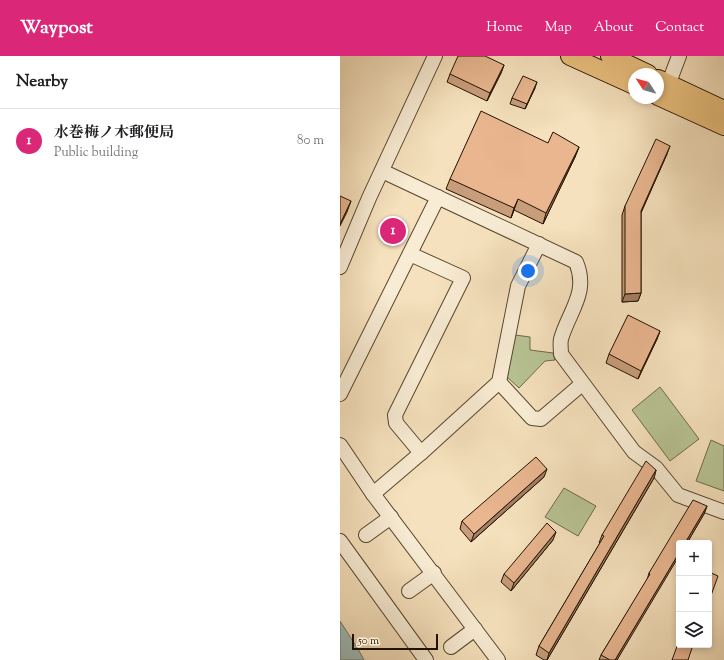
<!DOCTYPE html>
<html lang="en">
<head>
<meta charset="utf-8">
<style>
	:root { --surface:#fff; --page:#f6f6f6; --text:#202124; --muted:#757577; --line:#e0e0e0; --accent:#db2777 }
	body { margin:0; font-family:"Sorts Mill Goudy","Noto Serif JP",serif; background:var(--page); color:var(--text) }
	.controls { position:absolute; right:12px; bottom:12px; display:grid; overflow:hidden; border-radius:4px; box-shadow:0 2px 6px #0003 }
	.controls button { width:36px; height:36px; display:grid; place-items:center; padding:0; border:0; border-bottom:1px solid var(--line); background:var(--surface); color:var(--text); font:20px sans-serif }
	.compass { position:absolute; left:288px; top:12px; width:36px; height:36px; border-radius:50%; background:var(--surface); box-shadow:0 2px 6px #0003; rotate:306deg }
	.scale { position:absolute; left:12px; bottom:10px; width:86px; box-sizing:border-box; padding-left:4px; border:2px solid #231200; border-top:0; font-size:11px; line-height:14px; white-space:nowrap; color:#231200; -webkit-text-stroke:3px #f8ecd4; paint-order:stroke }
	.you { position:absolute; left:188px; top:215px; width:14px; height:14px; margin:-10px; border:3px solid #fff; border-radius:50%; background:#1a73e8; box-shadow:0 0 0 6px #1a73e833 }
	.badge { display:grid; place-items:center; width:26px; height:26px; border-radius:50%; background:var(--accent); color:#fff; font-size:13px; font-weight:700 }
	.pin { position:absolute; translate:-50% -50%; border:2px solid #fff; box-shadow:0 1px 4px #0006 }
	.list { margin:0; padding:0; list-style:none }
	h2 { display:flex; justify-content:space-between; align-items:center; height:52px; margin:0; padding:0 16px; font-size:17px }
	h2 small { font-size:13px; font-weight:400; color:var(--muted) }
	.list li { display:grid; grid-template-columns:26px 1fr auto; gap:12px; align-items:center; box-sizing:border-box; height:64px; padding:0 16px; border-top:1px solid var(--line) }
	.list b { display:block; font-size:15px; white-space:nowrap }
	.list p { margin:0; font-size:13px; white-space:nowrap; color:var(--muted) }
	.list em { font-size:13px; font-style:normal; color:var(--muted) }
	.icon { flex:none; width:22px; height:22px; fill:none; stroke:currentColor; stroke-width:2; stroke-linecap:round; stroke-linejoin:round }
	.map { position:relative; flex:none; width:384px; height:604px; overflow:hidden }
	header { display:flex; align-items:center; gap:24px; box-sizing:border-box; height:56px; padding:0 20px; background:var(--accent); color:#fff }
	header strong { font-size:19px }
	nav { display:flex; gap:22px; margin-inline-start:auto; font-size:14px }
	main { display:flex }
	aside { flex:1; background:var(--surface) }
	.map>svg:first-child { display:block }
	.green { fill:#b8c394; stroke:#6e6a4a }
	.water { fill:#9ebcb9; stroke:#6d786f }
	.lines { fill:none; stroke-linecap:round; stroke-linejoin:round }
	.minor-casing { stroke:#58462f; stroke-width:16 }
	.major-casing { stroke:#231200; stroke-width:20 }
	.minor { stroke:#f8ecd4; stroke-width:14 }
	.major { stroke:#eac07e; stroke-width:18 }
	.wall { fill:#c89d7c; stroke:#231200 }
	.shaded-wall { fill:#a37f65; stroke:#231200 }
	.building { fill:#e9b690; stroke:#231200 }
</style>
</head>
<body>
<header>
<strong>Waypost</strong>
<nav><a>Home</a><a>Map</a><a>About</a><a>Contact</a></nav>
</header>
<main>
<aside>
<h2>Nearby<small></small></h2>
<ul class="list">
<li><span class="badge">1</span><div><b>水巻梅ノ木郵便局</b><p>Public building</p></div><em>80 m</em></li>
</ul>
</aside>
<div class="map">
<svg width="384" height="604" viewBox="0 0 384 604">
	<rect width="100%" height="100%" fill="#f5e1bd"/>
	<filter id="stains"><feTurbulence type="fractalNoise" baseFrequency=".005" numOctaves="4"/><feColorMatrix values="0 0 0 0 .2 0 0 0 0 .09 0 0 0 0 .02 0 0 0 .5 -.17"/></filter>
	<radialGradient id="worn" r=".72"><stop offset=".6" stop-color="#630" stop-opacity="0"/><stop offset="1" stop-color="#630" stop-opacity=".3"/></radialGradient>
	<g class="green">
		<polygon points="175,279 190,281 190,294 213,297 215,304 205,305 179,332 167,321"/>
		<polygon points="320,331 359,383 330,405 292,354"/>
		<polygon points="371,384 384,390 384,435 356,425"/>
		<polygon points="224,432 256,450 238,480 205,461"/>
	</g>
	<polygon class="water" points="0,565 18,593 24,604 0,604"/>
	<g class="lines">
		<defs>
			<g id="minor">
				<polyline points="325,37 339,0"/>
				<path d="M42,115L236,206C249,237 229,255 221,283C220,287 221,294 221,298L294,396L316,412L338,439L384,456"/>
				<polyline points="70,198 123,222 55,359 56,367 81,397"/>
				<polyline points="0,211 29,142 95,0"/>
				<polyline points="159,326 192,362 201,363 242,328"/>
				<polyline points="0,338 98,141"/>
				<polyline points="0,389 33,438 158,604"/>
				<polyline points="33,438 81,397 159,326 178,230 199,188"/>
				<polyline points="26,479 51,461"/>
				<polyline points="0,485 86,604"/>
				<polyline points="69,535 94,517"/>
				<polyline points="111,591 135,573"/>
			</g>
			<g id="major">
				<polyline points="230,0 294,29"/>
				<polyline points="270,0 308,18"/>
				<polyline points="318,23 384,54"/>
				<polyline points="318,40 384,70"/>
			</g>
		</defs>
		<use href="#minor" class="minor-casing"/>
		<use href="#major" class="major-casing"/>
		<use href="#minor" class="minor"/>
		<use href="#major" class="major"/>
	</g>
	<g class="wall">
		<polygon points="164,9 161,17 147,45 107,26 110,18"/>
		<polygon points="195,32 185,53 170,48 172,42"/>
		<polygon points="208,87 239,91 235,101 203,168 174,154 171,162 106,133 110,123"/>
		<polygon points="327,98 301,157 301,237 298,245 282,246 282,159 285,150"/>
		<polygon points="320,275 317,283 298,323 266,307 269,298"/>
		<polygon points="316,414 314,422 207,604 204,604 196,599 199,590 260,487 259,487 262,479"/>
		<polygon points="204,421 131,486 120,473 122,465"/>
		<polygon points="367,450 364,458 347,487 339,487 277,604 259,604 261,599 307,524 309,517"/>
		<polygon points="213,484 171,535 161,526 164,518"/>
	</g>
	<g class="shaded-wall">
		<polygon points="164,9 161,17 147,45 150,37"/>
		<polygon points="197,26 195,32 185,53 187,48"/>
		<polygon points="330,90 327,98 298,163 301,155"/>
		<polygon points="239,91 235,101 203,168 206,157"/>
		<polygon points="178,143 174,154 171,162 174,152"/>
		<polygon points="11,145 7,156 0,170 0,168"/>
		<polygon points="301,237 298,245 282,246 285,238"/>
		<polygon points="320,275 317,283 298,323 301,315"/>
		<polygon points="207,413 204,421 131,486 134,478"/>
		<polygon points="316,414 314,422 207,604 209,597"/>
		<polygon points="367,450 364,458 347,487 345,487"/>
		<polygon points="216,476 213,484 171,535 174,527"/>
		<polygon points="339,497 339,500 277,604 275,604"/>
	</g>
	<g class="building">
		<polygon points="118,0 145,0 164,9 150,37 110,18"/>
		<polygon points="183,20 197,26 187,48 172,42"/>
		<polygon points="141,55 208,87 213,76 239,91 206,157 178,143 174,152 110,123"/>
		<polygon points="316,83 330,90 301,155 301,237 285,238 285,150"/>
		<polygon points="0,140 11,145 0,168"/>
		<polygon points="288,259 320,275 301,315 269,298"/>
		<polygon points="196,401 207,413 134,478 122,465"/>
		<polygon points="306,405 316,414 209,597 199,590 264,480 262,479"/>
		<polygon points="353,444 367,450 345,487 339,487 339,497 275,604 270,604 261,599 310,518 309,517"/>
		<polygon points="207,467 216,476 174,527 164,518"/>
		<polygon points="369,516 378,520 369,545"/>
		<polygon points="339,585 339,589 353,589 348,604 332,604"/>
	</g>
	<rect width="100%" height="100%" filter="url(#stains)"/>
	<rect width="100%" height="100%" fill="url(#worn)"/>
</svg>
<div class="controls">
<button>+</button>
<button>−</button>
<button><svg class="icon" aria-label="layers" viewBox="0 0 24 24"><path d="M12 4l9 5-9 5-9-5zM3 14l9 5 9-5"/></svg></button>
</div>
<svg class="compass" viewBox="-18 -18 36 36"><path d="M0-13l5 13h-10z" fill="#e53935"/><path d="M0 13l5-13h-10z" fill="#757577"/></svg>
<div class="scale">50 m</div>
<div class="you"></div>
<div class="pin badge" style="left:53px;top:175px">1</div>
</div>
</main>
</body>
</html>
